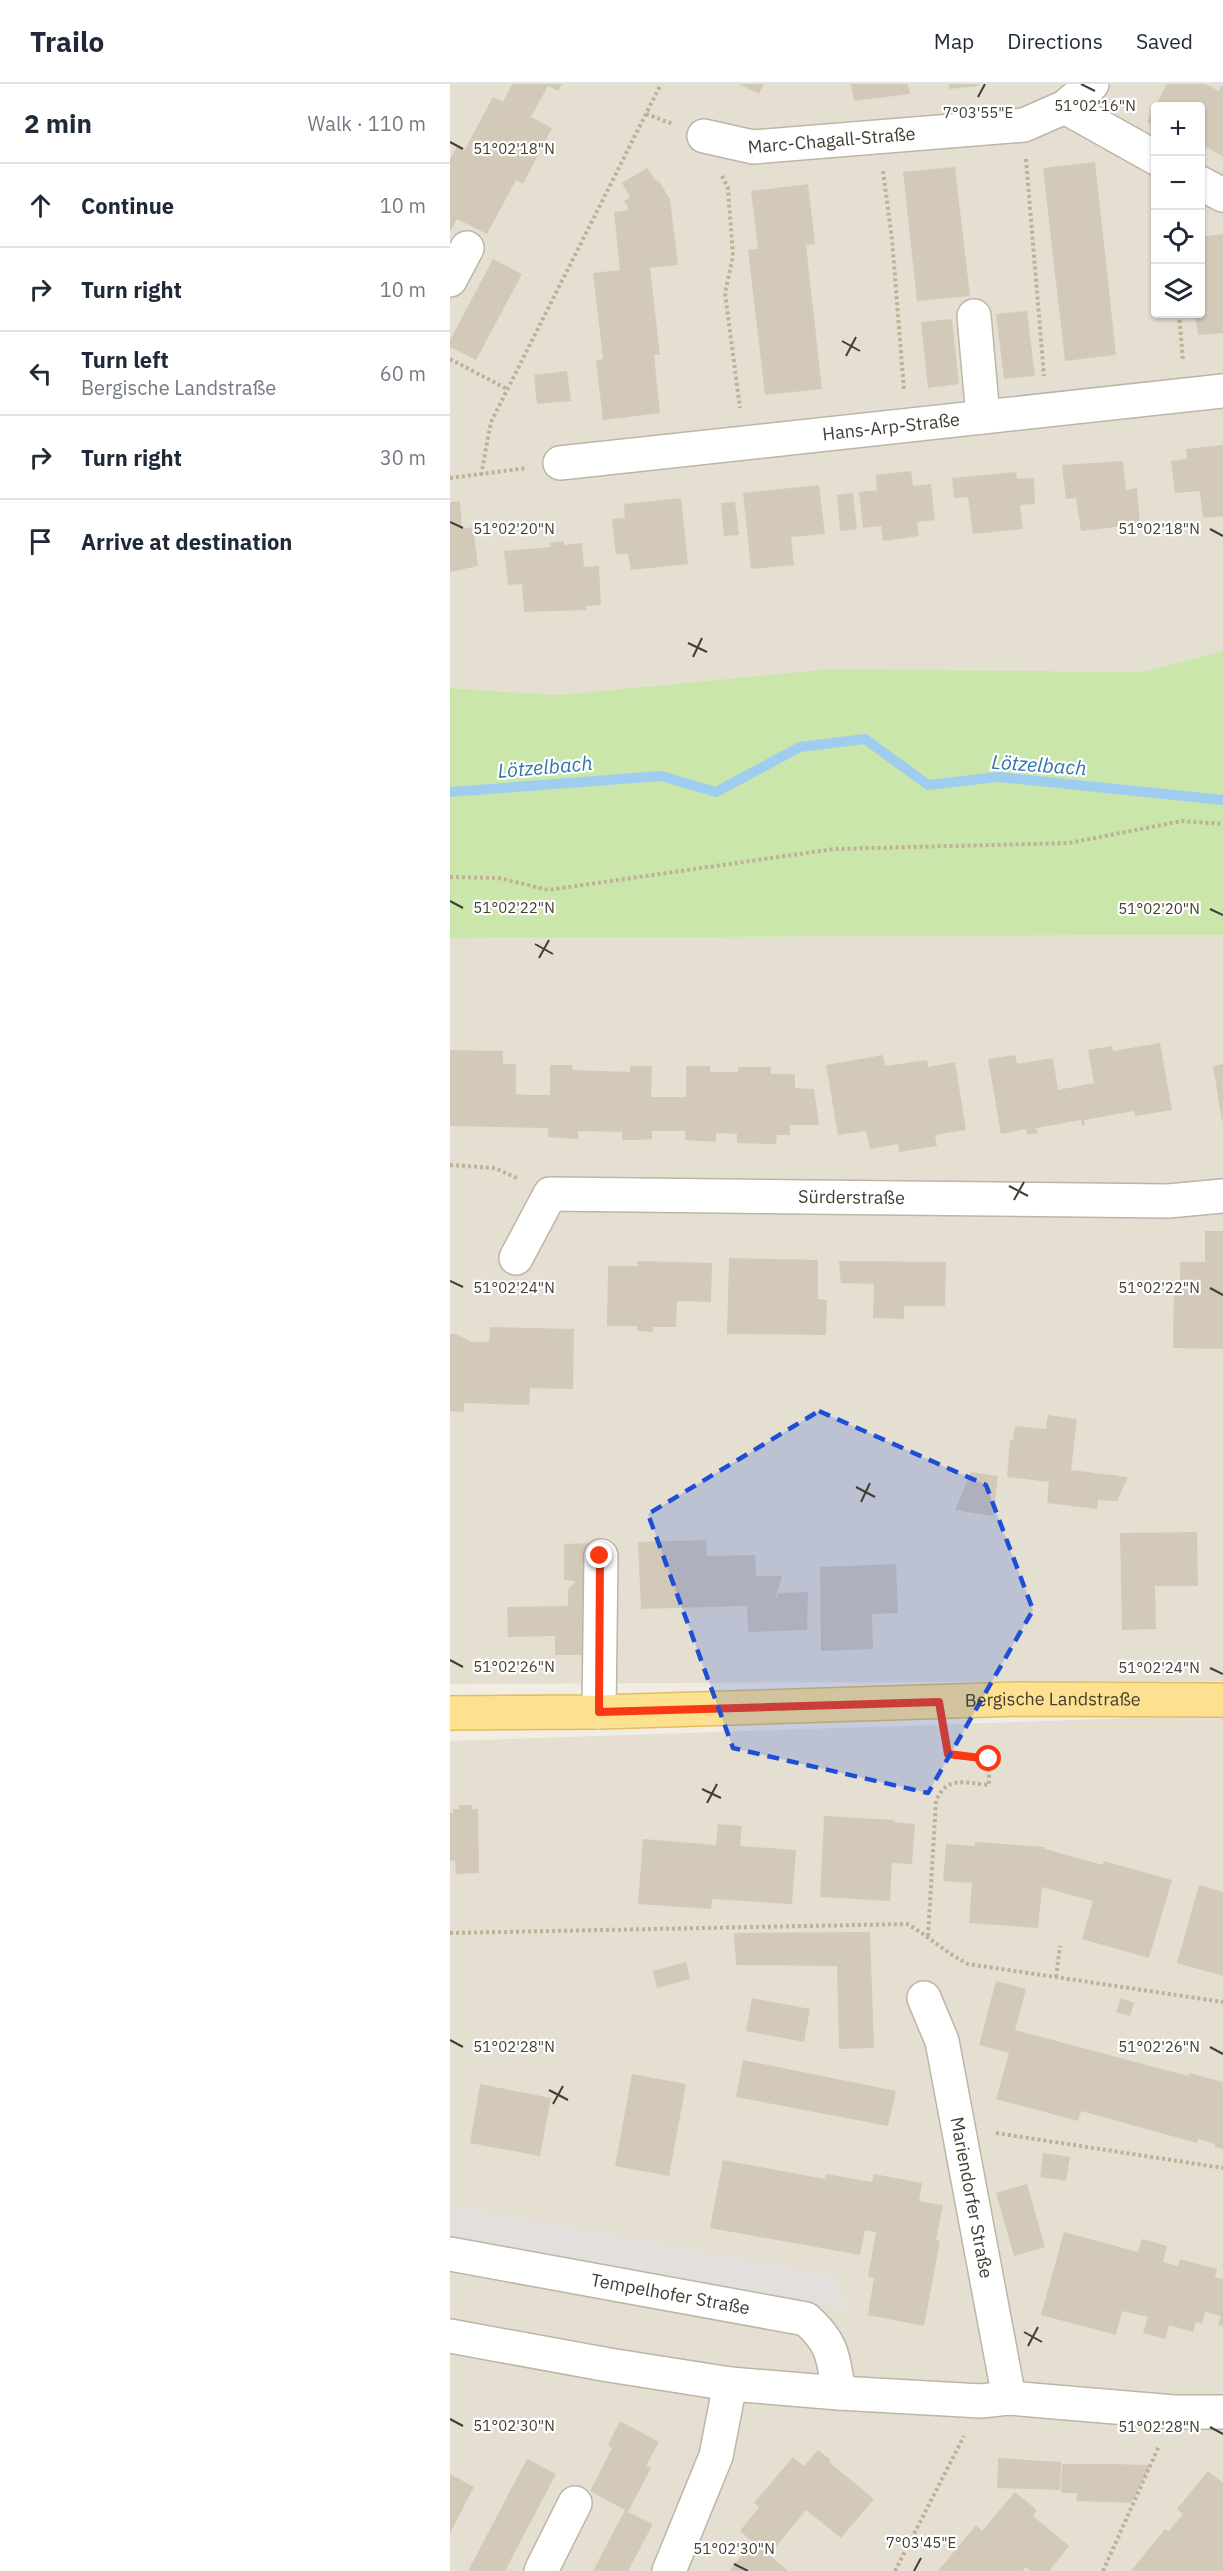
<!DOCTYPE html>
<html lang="en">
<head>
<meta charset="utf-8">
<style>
	:root { --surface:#fff; --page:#f2f2f3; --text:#1f2937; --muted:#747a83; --line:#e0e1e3 }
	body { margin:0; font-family:"IBM Plex Sans",sans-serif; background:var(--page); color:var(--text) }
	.controls { position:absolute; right:18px; top:18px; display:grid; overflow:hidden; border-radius:6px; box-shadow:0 2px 4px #0004 }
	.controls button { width:54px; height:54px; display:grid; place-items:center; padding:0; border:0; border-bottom:2px solid var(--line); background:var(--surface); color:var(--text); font:30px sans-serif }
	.stop { position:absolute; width:18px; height:18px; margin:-14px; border:4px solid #f83913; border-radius:50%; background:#fff }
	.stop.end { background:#f83913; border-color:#fff; box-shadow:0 2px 6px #0008 }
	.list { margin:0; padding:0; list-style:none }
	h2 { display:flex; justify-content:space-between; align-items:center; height:78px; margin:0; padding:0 24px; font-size:26px }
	h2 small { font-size:20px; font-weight:400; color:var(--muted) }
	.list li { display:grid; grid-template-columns:39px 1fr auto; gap:18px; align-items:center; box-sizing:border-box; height:84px; padding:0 24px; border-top:2px solid var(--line) }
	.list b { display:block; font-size:22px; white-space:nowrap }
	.list p { margin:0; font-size:20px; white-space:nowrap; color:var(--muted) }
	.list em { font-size:20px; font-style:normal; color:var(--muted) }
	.icon { flex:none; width:33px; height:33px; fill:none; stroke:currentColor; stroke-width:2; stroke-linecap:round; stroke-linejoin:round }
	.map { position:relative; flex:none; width:773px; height:2487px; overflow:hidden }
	header { display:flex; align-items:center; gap:36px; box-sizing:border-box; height:84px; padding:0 30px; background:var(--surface); border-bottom:2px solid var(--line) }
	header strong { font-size:28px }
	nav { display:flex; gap:33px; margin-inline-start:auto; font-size:21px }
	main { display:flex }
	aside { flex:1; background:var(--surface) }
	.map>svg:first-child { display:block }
	.residential { fill:#e5dfd1; fill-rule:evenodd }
	.green { fill:#cae6ab }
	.parking { fill:#e2dfdc }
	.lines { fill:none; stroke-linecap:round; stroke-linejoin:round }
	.stream { stroke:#9ecdef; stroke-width:10 }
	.building { fill:#d3c9b8 }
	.minor-casing { stroke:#bdb5a6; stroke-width:36 }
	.major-casing { stroke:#e2bd60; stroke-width:36 }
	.path { stroke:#beb197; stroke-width:4; stroke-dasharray:3 3; stroke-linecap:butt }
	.minor { stroke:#fff; stroke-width:33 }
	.major { stroke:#fde090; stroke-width:33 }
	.route { stroke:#f83913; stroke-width:8 }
	.marked { fill:#1d4ed8; fill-opacity:0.2; stroke:#1d4ed8; stroke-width:4.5; stroke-dasharray:12 8; stroke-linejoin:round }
	.ticks { fill:none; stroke:#433d33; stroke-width:2 }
	.labels { text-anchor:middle; stroke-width:4.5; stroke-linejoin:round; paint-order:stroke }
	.street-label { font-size:18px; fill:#433d33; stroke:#fff }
	.water-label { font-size:20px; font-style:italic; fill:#2e75ad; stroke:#fff }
	.ticks-label { font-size:15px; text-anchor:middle; fill:#433d33; stroke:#fff; stroke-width:4.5; stroke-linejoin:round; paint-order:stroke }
</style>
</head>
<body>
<header>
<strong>Trailo</strong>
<nav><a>Map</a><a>Directions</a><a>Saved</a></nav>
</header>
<main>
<aside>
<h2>2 min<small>Walk · 110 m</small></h2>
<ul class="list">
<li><svg class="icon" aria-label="ahead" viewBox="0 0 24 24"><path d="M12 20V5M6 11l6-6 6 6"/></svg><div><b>Continue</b></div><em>10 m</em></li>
<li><svg class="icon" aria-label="right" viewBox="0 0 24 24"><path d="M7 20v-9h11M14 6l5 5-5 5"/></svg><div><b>Turn right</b></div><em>10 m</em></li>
<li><svg class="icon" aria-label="left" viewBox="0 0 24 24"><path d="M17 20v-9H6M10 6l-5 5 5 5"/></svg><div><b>Turn left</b><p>Bergische Landstraße</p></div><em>60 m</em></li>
<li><svg class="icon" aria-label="right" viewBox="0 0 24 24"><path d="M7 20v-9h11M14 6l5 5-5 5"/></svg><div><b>Turn right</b></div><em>30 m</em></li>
<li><svg class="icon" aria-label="arrive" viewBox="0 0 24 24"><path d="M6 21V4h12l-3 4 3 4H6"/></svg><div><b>Arrive at destination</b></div></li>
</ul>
</aside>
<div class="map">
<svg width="773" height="2487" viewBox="0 0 773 2487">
	<rect width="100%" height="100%" fill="#f1ede3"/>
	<g class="residential">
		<path d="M0,0H773V567L691,588L380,585L108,611L0,604ZM706,22H750V230H706Z"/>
		<polygon points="773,851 773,1597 0,1600 0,854"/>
		<polygon points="773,1631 773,2487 0,2487 0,1657"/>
	</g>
	<polygon class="green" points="773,567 773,851 0,854 0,604 108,611 380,585 691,588"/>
	<g class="parking">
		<polygon points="649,300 650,312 561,321 559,309"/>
		<polygon points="526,313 527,324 415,338 413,326"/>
		<polygon points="0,2121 388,2193 397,2226 0,2152"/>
	</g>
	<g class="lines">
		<polyline class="stream" points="0,708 211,692 266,708 350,663 415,655 478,701 548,693 773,716"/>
	</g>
	<g class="building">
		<polygon points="62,0 112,0 108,7 98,2 81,33 102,44 73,100 66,96 37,150 7,135 0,148 0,75 7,63 14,67 43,13 53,18"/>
		<polygon points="289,0 314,0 309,10"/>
		<polygon points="401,0 458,0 460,10 404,17"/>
		<polygon points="499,0 528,0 528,2 499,5"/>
		<polygon points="717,0 755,0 769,7 771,2 773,3 773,72 750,60 750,22 705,22 705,42 697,38"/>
		<polygon points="645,78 666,271 615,277 593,84"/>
		<polygon points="505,83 520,212 467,217 453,88"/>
		<polygon points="197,84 206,97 208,96 220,115 228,181 200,184 210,271 204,271 210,329 153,336 146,276 153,275 143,189 170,186 164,128 179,126 174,117 180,113 172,99"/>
		<polygon points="358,100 365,160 356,161 372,305 315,311 298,166 308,165 301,107"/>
		<polygon points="773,150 773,249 748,251 745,230 750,230 750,153"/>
		<polygon points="43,175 72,190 26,276 0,263 0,256"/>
		<polygon points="577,227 585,292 554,295 546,230"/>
		<polygon points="502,235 509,300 478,304 471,238"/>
		<polygon points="117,287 121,317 87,320 84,291"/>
		<polygon points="773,361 773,432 753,434 750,407 725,409 721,377 737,375 736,365"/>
		<polygon points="673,377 676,406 687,404 690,440 631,447 626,414 616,415 612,381"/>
		<polygon points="461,387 463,402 481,400 485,436 467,438 469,452 433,457 431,442 413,444 409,408 427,406 426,391"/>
		<polygon points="566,388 567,395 584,394 585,420 570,421 573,445 523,450 518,413 504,414 502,394"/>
		<polygon points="369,401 375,450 341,453 344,481 301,485 293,409"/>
		<polygon points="403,409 407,445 390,447 387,411"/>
		<polygon points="231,414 238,480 181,486 178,470 166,470 162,435 175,434 174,420"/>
		<polygon points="10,417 12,445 23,443 28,482 0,488 0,418"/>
		<polygon points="285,418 289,451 274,452 271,419"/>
		<polygon points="114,457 114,461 132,459 134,483 149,482 151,521 136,522 137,526 74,528 72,500 58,501 54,467 101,463 100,459"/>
		<polygon points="710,959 722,1026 685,1032 684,1027 634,1036 635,1041 632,1042 631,1036 586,1044 588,1049 577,1051 576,1045 551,1050 538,975 565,971 567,980 603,974 608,1006 644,999 638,966 662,962 663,967"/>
		<polygon points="0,966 53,967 53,980 66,980 66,1010 83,1011 100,1011 100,981 122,981 123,986 151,987 180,988 180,982 202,982 201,1013 236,1013 236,982 260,982 260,988 288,988 288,983 321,983 321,990 345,990 345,1004 364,1005 369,1041 340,1041 340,1051 327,1051 326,1060 287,1059 287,1050 266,1049 266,1058 235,1056 235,1047 202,1047 202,1055 188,1056 172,1056 172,1048 128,1047 128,1055 98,1053 98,1044 0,1042"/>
		<polygon points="433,971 435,982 477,976 478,983 505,978 516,1046 485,1051 487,1062 449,1068 448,1060 420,1065 416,1047 388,1051 376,981"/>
		<polygon points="773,980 773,1037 772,1037 763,982"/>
		<polygon points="755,1147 773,1147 773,1265 723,1264 724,1197 730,1197 730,1178 755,1178"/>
		<polygon points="279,1174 368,1176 368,1215 377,1216 376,1251 277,1250"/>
		<polygon points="187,1177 262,1179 261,1218 227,1217 226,1243 203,1243 203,1248 187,1247 187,1242 157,1242 158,1182 188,1182"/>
		<polygon points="389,1177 496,1178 495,1222 454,1222 454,1235 423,1234 424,1200 391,1199"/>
		<polygon points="40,1243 124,1245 123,1305 80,1304 79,1321 14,1319 14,1328 0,1327 0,1250 6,1250 22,1258 39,1258"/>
		<polygon points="598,1331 627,1335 621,1386 678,1393 667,1417 648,1416 647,1425 597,1419 599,1398 557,1393 560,1356 563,1356 565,1342 596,1345"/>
		<polygon points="521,1388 548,1392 543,1432 505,1426"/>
		<polygon points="747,1448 748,1502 705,1502 706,1545 672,1546 670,1449"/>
		<polygon points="256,1456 257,1472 305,1471 306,1492 332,1492 325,1517 329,1509 358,1508 357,1546 298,1548 297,1522 191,1525 188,1458"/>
		<polygon points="142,1459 147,1571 105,1571 105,1552 58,1553 57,1523 118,1522 118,1505 126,1497 114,1496 114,1460"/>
		<polygon points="446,1480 448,1529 422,1530 423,1565 371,1567 370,1483"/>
		<polygon points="9,1721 22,1721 22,1725 28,1725 29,1789 6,1790 5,1776 0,1777 0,1729 3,1729 3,1725 9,1725"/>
		<polygon points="374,1732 444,1736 444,1738 465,1740 462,1780 442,1779 440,1817 370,1813"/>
		<polygon points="268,1740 292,1742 290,1762 346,1766 342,1820 262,1815 261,1825 188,1820 193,1755 266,1761"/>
		<polygon points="525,1758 595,1763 595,1765 653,1781 654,1777 722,1796 699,1874 632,1855 643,1817 592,1803 588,1844 519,1839 522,1799 493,1797 496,1760 525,1762"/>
		<polygon points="749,1801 773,1808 773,1892 727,1879"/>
		<polygon points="420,1848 424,1964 389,1965 387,1882 286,1881 284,1849"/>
		<polygon points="236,1878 240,1895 207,1904 203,1887"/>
		<polygon points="546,1897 576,1905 565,1946 738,1992 739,1989 773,1998 773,2065 764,2063 765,2060 748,2055 747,2059 631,2027 628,2037 546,2015 559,1969 529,1961"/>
		<polygon points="302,1914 360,1925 354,1958 296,1947"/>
		<polygon points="671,1914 684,1919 680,1932 666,1928"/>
		<polygon points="293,1976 446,2007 438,2042 286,2013"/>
		<polygon points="182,1990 236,2000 219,2092 165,2082"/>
		<polygon points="30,2000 101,2014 90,2072 20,2059"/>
		<polygon points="593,2069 620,2073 616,2097 590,2093"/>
		<polygon points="273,2076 375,2095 376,2090 422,2098 424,2090 472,2099 469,2117 493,2121 486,2156 490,2157 474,2242 418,2231 424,2194 418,2193 426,2148 415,2146 410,2171 260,2144"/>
		<polygon points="577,2100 595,2163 564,2172 546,2109"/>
		<polygon points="614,2148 688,2168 692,2155 717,2162 713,2178 728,2182 730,2175 767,2185 765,2193 773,2195 773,2242 768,2241 771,2232 755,2228 752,2240 746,2238 743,2248 719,2241 715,2255 693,2249 698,2233 672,2227 666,2251 591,2231"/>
		<polygon points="170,2337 209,2358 196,2382 201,2384 178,2428 203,2440 178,2487 143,2487 175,2426 140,2407 162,2364 158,2361"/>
		<polygon points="368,2366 381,2376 379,2378 424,2415 391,2454 356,2426 319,2471 338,2487 279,2487 303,2458 290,2447 309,2423 304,2419 343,2373 354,2382"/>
		<polygon points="548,2374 611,2378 610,2406 547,2404"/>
		<polygon points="77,2375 106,2390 68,2462 55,2487 18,2487"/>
		<polygon points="612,2380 661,2380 701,2381 681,2419 626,2417 627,2409 611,2409"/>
		<polygon points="758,2387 773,2399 773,2487 681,2487 715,2445 719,2447 733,2430 727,2425"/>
		<polygon points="0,2390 24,2403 0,2449"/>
		<polygon points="565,2408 587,2426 583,2432 619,2462 599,2487 580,2487 576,2483 573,2487 488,2487 526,2441 532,2447"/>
	</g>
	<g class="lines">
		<defs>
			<g id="minor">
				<polyline points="615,23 706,74"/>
				<path id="s1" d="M254,52L303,63L574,41L615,23L642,0"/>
				<polyline points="750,99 773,111"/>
				<polyline points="0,196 17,164"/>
				<polyline points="524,232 533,333"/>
				<path id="s2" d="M110,379L773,307"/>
				<path id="s3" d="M66,1174L100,1110L718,1117L773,1112"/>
				<polyline points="149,1628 151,1472"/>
				<path id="s4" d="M474,1914L492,1957L559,2314"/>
				<path id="s5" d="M0,2170L356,2235C384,2260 383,2273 389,2309"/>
				<polyline points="0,2252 159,2281 280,2300 389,2309 531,2317 559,2314 724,2328 773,2328"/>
				<polyline points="91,2487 125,2419"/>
				<polyline points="219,2487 266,2372 280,2300"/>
			</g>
			<g id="major">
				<path id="s6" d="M0,1629L149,1628L570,1615L773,1616"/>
			</g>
		</defs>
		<use href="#minor" class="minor-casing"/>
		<use href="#major" class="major-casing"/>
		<g class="path">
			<polyline points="196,30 223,40"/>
			<polyline points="576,75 594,292"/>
			<polyline points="433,87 442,155 454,307"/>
			<polyline points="272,92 278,104 283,172 275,209 290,324"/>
			<polyline points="729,230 733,277"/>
			<polyline points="0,275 57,305"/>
			<polyline points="31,391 41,338 211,0"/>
			<polyline points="0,394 77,384"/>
			<polyline points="0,793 49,794 98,806 384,765 619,759 732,737 773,740"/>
			<polyline points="0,1081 45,1084 69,1095"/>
			<path d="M0,1849L457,1840C479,1852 496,1869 518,1880L773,1918"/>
			<path d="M478,1852L486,1717C497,1691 515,1699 539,1701V1675L498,1670L495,1652"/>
			<polyline points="606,1893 610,1862"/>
			<polyline points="546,2049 773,2084"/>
			<polyline points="445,2487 514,2352"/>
			<polyline points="653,2487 709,2362"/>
		</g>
		<use href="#minor" class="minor"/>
		<use href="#major" class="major"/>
	</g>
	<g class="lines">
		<polyline class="route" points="150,1472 149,1628 489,1618 498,1670 539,1675"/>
	</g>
	<path class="marked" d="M369,1327L536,1401L583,1526L478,1709L283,1664L198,1430Z"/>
	<path class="ticks" d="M631,0L645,7M528,13L535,0M0,58L13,65M392,257L410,267M396,272L406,253M0,438L13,444M760,445L773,452M238,559L257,568M243,573L252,554M0,817L13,824M760,825L773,831M85,860L103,870M89,874L99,856M559,1102L578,1112M564,1116L574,1098M0,1197L13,1203M760,1204L773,1211M406,1403L425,1413M411,1418L420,1399M0,1576L13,1583M760,1584L773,1590M252,1705L271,1714M257,1719L267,1700M0,1956L13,1963M760,1963L773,1970M99,2006L118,2016M103,2020L113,2002M574,2248L592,2258M578,2262L588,2243M0,2335L13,2342M760,2343L773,2350M284,2480L298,2487M464,2487L471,2474"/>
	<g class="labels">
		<g class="street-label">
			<text dy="6" stroke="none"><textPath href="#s1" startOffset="129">Marc-Chagall-Straße</textPath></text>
			<text dy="6" stroke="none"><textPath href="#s2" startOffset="333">Hans-Arp-Straße</textPath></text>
			<text dy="6" stroke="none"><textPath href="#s3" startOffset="374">Sürderstraße</textPath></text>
			<text dy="6" stroke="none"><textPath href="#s6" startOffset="603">Bergische Landstraße</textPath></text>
			<text dy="6" stroke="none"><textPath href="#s4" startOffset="206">Mariendorfer Straße</textPath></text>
			<text dy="6" stroke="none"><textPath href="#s5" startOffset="224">Tempelhofer Straße</textPath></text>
		</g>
		<g class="water-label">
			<text transform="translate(589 681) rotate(4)" y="7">Lötzelbach</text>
			<text transform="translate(95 683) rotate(-5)" y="7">Lötzelbach</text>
		</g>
	</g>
	<g class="ticks-label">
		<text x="645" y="27">51°02'16"N</text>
		<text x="528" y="34">7°03'55"E</text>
		<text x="64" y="70">51°02'18"N</text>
		<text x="64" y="450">51°02'20"N</text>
		<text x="709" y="450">51°02'18"N</text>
		<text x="64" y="829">51°02'22"N</text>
		<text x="709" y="830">51°02'20"N</text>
		<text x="64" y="1209">51°02'24"N</text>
		<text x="709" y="1209">51°02'22"N</text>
		<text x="64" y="1588">51°02'26"N</text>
		<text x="709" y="1589">51°02'24"N</text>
		<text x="64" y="1968">51°02'28"N</text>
		<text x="709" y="1968">51°02'26"N</text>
		<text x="64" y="2347">51°02'30"N</text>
		<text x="709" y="2348">51°02'28"N</text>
		<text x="471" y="2464">7°03'45"E</text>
		<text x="284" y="2470">51°02'30"N</text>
	</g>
</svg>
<div class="controls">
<button>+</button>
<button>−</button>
<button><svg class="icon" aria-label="locate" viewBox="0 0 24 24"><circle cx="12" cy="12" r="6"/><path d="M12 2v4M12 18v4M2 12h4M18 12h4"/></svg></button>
<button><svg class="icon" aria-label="layers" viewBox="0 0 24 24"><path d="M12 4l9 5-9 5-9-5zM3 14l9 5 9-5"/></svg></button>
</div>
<div class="stop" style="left:539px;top:1675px"></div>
<div class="stop end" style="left:150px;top:1472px"></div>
</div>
</main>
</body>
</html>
